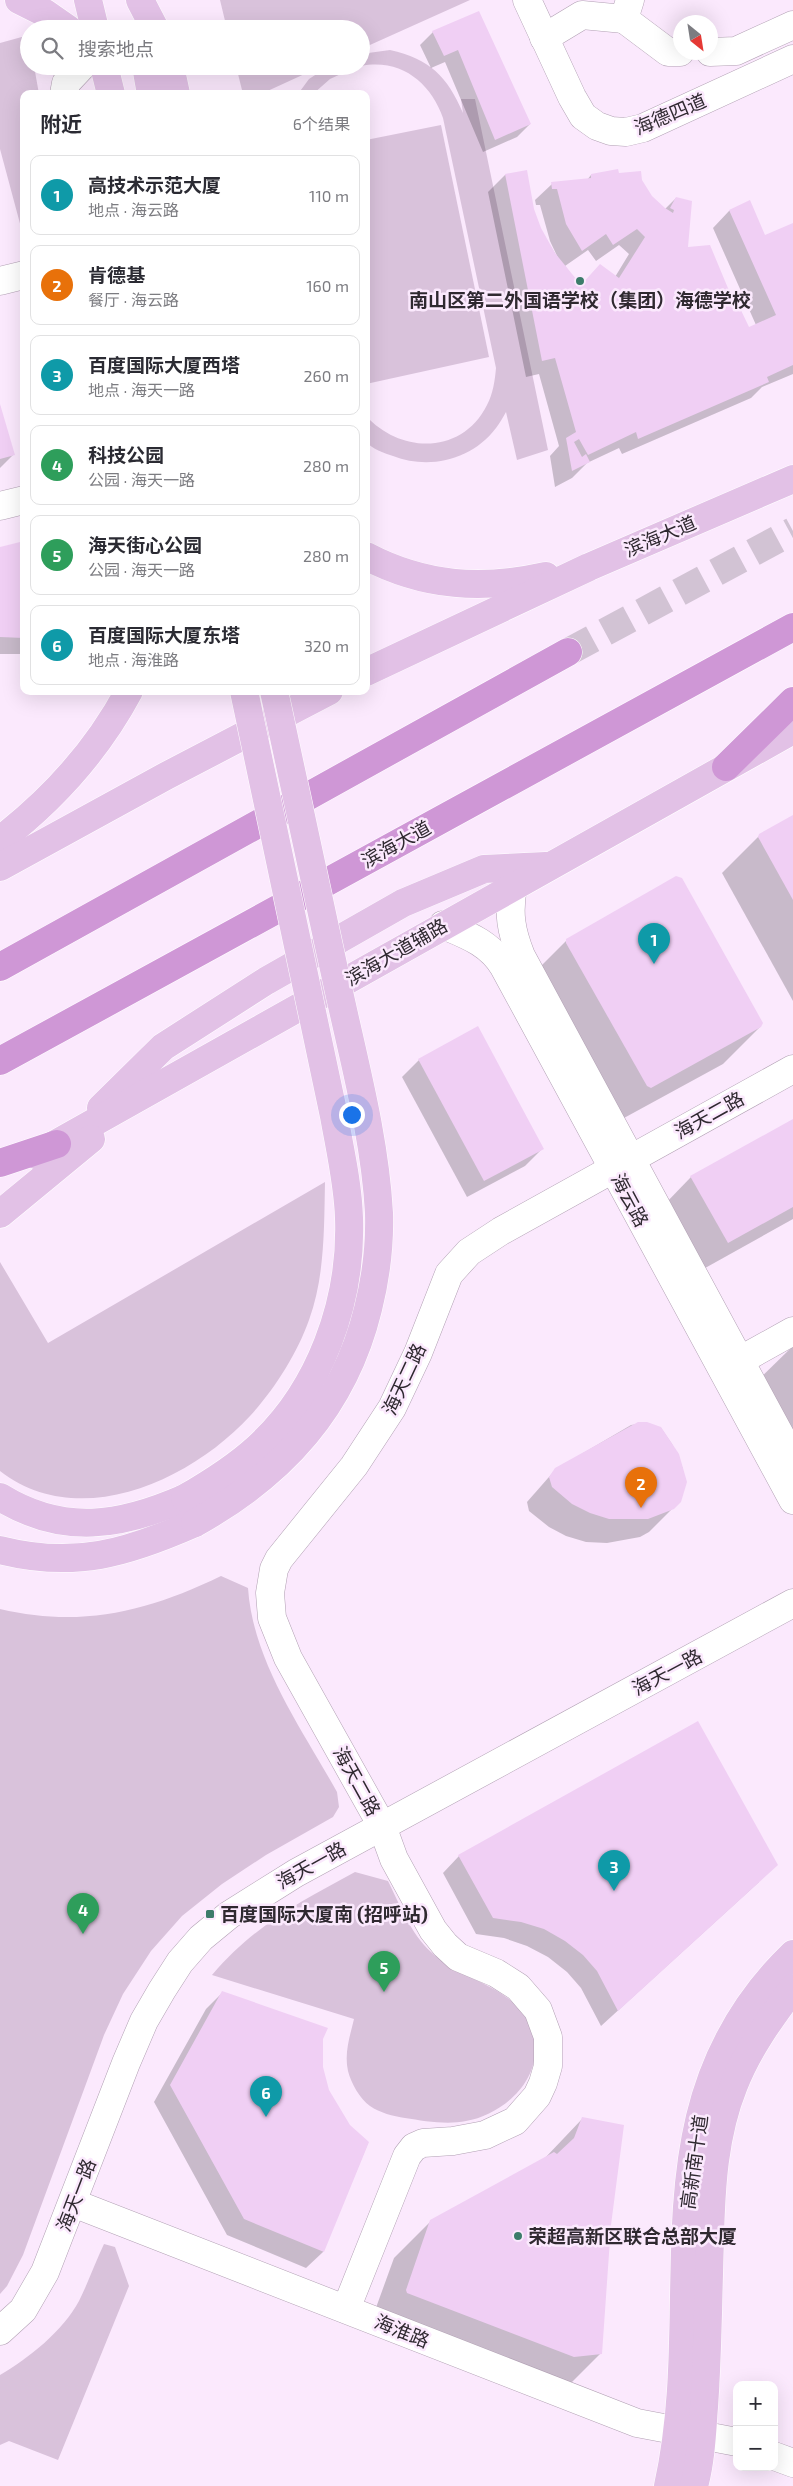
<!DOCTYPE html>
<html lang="zh">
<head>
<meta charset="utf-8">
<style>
	:root { --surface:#fff; --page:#f7f7f7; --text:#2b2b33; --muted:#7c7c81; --line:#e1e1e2; --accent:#111827 }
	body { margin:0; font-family:"Exo 2","Noto Sans SC",sans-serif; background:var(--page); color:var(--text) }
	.controls { position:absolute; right:15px; bottom:15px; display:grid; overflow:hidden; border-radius:10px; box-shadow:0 5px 20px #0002 }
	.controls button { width:45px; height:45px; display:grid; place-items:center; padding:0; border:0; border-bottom:1px solid var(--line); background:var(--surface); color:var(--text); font:25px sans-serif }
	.compass { position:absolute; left:673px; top:15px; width:45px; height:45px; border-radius:50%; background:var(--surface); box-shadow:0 5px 20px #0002; rotate:150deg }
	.you { position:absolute; left:351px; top:1114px; width:18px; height:18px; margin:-12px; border:4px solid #fff; border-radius:50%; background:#1a73e8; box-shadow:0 0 0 8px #1a73e833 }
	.badge { display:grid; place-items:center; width:32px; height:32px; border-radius:50%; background:var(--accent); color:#fff; font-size:16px; font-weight:700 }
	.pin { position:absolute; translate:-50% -41px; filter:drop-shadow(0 1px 2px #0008) }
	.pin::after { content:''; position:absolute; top:26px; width:18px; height:15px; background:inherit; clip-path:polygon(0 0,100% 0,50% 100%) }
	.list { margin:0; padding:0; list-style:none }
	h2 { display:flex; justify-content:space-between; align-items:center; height:65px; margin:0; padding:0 20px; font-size:21px }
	h2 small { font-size:16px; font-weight:400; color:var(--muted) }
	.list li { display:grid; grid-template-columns:32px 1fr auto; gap:15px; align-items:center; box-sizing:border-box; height:80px; margin:0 10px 10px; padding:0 10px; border:1px solid var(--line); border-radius:10px }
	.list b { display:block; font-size:19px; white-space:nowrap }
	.list p { margin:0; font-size:16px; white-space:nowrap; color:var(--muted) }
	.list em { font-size:16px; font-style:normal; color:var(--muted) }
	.icon { flex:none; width:28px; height:28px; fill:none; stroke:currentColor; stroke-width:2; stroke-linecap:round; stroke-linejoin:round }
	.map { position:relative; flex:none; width:793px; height:2486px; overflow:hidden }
	.search { position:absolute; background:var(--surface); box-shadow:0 5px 20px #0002; left:20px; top:20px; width:350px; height:55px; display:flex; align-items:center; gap:12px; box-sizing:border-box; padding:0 18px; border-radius:28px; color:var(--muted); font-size:19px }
	.panel { position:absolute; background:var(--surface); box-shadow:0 5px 20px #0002; left:20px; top:90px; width:350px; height:605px; border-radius:10px }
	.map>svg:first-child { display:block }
	.green { fill:#d9c2db }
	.shadow { fill:#0003; fill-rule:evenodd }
	.building { fill:#f0cff4 }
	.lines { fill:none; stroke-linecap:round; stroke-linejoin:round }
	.highway-tunnel { stroke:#d2c3d4; stroke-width:28; stroke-dasharray:28 14; stroke-linecap:butt }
	.minor-casing { stroke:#b2a1b4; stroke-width:29 }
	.major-casing { stroke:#fff; stroke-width:29 }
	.highway-casing { stroke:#fff; stroke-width:29 }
	.minor { stroke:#fff; stroke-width:28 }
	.major { stroke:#e2c1e6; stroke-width:28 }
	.highway { stroke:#cf97d6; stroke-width:28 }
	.major-bridge-casing { stroke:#fff; stroke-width:29; stroke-linecap:butt }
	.major-bridge { stroke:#e2c1e6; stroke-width:28 }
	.poi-dot { fill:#3c7c6a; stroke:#fbe9fd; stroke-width:2 }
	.labels { text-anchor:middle; stroke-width:5; stroke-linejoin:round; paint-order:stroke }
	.street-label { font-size:19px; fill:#2f2930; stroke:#fbe9fd }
	.poi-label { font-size:19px; font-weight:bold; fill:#2f2930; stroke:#fbe9fd; text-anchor:start }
</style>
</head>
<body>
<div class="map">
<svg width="793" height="2486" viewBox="0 0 793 2486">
	<rect width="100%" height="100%" fill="#fbe9fd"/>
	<g class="green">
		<polygon points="220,0 470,0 361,49 361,29 227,29"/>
		<polygon points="29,35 29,66 34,66 39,94 24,94 24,230 22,231 0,149 0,43"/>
		<path d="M390,50C430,59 447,76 463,113L461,99H475L548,450L517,460L506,412C503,417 500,423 496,428C472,460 429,470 393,456C383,453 373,449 366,442V416C401,454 462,455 487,405C493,394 495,380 496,368L443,118C431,83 401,58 361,66V54Z"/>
		<polygon points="236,66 322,66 261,94 243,94"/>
		<polygon points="329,66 358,66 330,79 313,94 298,94 309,79"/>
		<polygon points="441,125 489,357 366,384 366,140"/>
		<path d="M325,1182C324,1228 325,1276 309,1320C297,1354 274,1390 250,1416C190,1481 79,1532 0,1471V1262L48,1343Z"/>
		<path d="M221,1576L248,1588C253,1662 302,1729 337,1792L339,1807L333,1817L266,1855L222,1884L182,1916L151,1951L123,1994L104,2035L23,2255L7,2286L0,2294V1609C81,1628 147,1612 221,1576Z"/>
		<path d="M355,1872L388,1881C400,1905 411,1934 431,1952C465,1985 531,1987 535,2047C537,2085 500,2115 466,2121C447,2125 424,2121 405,2118C393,2116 380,2113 370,2106C360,2099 351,2083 348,2071C344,2053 350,2036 354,2019L212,1975C255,1925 298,1903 355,1872Z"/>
		<path d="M104,2244L115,2247L129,2286L58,2460L9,2441L0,2445V2375C29,2358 63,2331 79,2301C88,2283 95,2263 104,2244Z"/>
	</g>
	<g class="shadow">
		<polygon points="478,13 530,124 517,137 483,152 445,62 431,68 420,45 433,32"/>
		<path d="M526,172L533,210L540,229L559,260L550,241L540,205H536L535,200L552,184L587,180L591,175L617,174L641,181L651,197L664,210L676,198L686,249L734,306L748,329L756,325L713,228L729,211L749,202L764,237L793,224V374L762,387L751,398L622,454L619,448L587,463L572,478L555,487L550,456L559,446L539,374L526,377L488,192L505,175ZM619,245L629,254L615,277L580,286L565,266L588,250L596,261Z"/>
		<polygon points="0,406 13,455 0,468"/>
		<polygon points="24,542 24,654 0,654 0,548"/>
		<polygon points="793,816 793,1001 722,873 760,835"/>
		<polygon points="567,940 760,1027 723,1064 613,1124 530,977"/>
		<polygon points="419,1060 542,1149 525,1166 467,1197 402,1077"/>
		<polygon points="793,1120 793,1219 698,1272 662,1207 691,1177"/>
		<polygon points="793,1346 793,1452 755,1383"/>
		<polygon points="646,1423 661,1428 672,1444 683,1469 673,1508 649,1532 640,1537 607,1543 586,1542 566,1536 549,1527 529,1511 527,1502 556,1469 631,1425"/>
		<polygon points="459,1856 759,1882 601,2026 581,1988 567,1972 548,1957 527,1946 504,1938 476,1934 443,1873"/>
		<polygon points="223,1992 322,2038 321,2067 328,2091 349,2126 368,2143 323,2252 306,2268 227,2235 154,2102 206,2009"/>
		<polygon points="583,2118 610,2225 600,2354 564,2390 369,2327 394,2258 431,2221 544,2159"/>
	</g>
	<g class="building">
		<polygon points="479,11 531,124 495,140 458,50 444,56 432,31"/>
		<polygon points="618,169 619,173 641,171 642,180 652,196 665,208 673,213 674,210 670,208 676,197 692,201 688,247 710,245 735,305 738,304 749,327 776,315 729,210 750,200 765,235 793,223 793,365 767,377 769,382 638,439 636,432 588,455 579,439 574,442 582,457 586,454 590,462 572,471 566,438 576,432 555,358 542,361 505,174 527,170 534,209 541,228 555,253 581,285 600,264 619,278 645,237 637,229 613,245 606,234 582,251 566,224 557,189 552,189 551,182 591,178 591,174"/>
		<polygon points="0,404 15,455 0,459"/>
		<polygon points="24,541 24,638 0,637 0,547"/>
		<polygon points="793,815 793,900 758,837 759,834"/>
		<polygon points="676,876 682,878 763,1023 761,1027 651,1088 647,1086 566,943 566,939"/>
		<polygon points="478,1026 544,1149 484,1181 418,1059"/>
		<polygon points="793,1119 793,1207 728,1243 690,1176"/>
		<polygon points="638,1422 647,1422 661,1427 679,1454 687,1482 681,1502 674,1509 648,1519 609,1519 590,1513 572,1504 552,1487 549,1477 555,1468"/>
		<polygon points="698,1721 778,1865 618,2011 597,1971 583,1955 565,1941 544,1929 521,1922 493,1918 458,1855"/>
		<polygon points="222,1991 328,2028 323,2039 323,2067 329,2090 350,2125 369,2142 324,2252 244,2219 170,2085"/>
		<polygon points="582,2117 624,2125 611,2225 602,2354 574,2357 407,2293 406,2290 430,2220 554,2152 557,2154 574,2138"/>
	</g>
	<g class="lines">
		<polyline class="highway-tunnel" points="568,652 793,531"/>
		<defs>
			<g id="minor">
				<polyline points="527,0 572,97 583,116 597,126 611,131 626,132 643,128 793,59"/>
				<polyline points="624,19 668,52 680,52"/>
				<polyline points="544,38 582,15 624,19 630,0"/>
				<polyline points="710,52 736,51 793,25"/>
				<polyline points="64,94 66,83 82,66"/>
				<polyline points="0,281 24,275"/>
				<polyline points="0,506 24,500"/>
				<path d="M513,887C508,913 511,931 521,956L793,1459"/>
				<path d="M443,925C467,935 490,943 504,967L793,1500"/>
				<polyline points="739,1361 793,1331"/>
				<polyline points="73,2203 637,2423 737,2442"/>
				<polyline points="346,2309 407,2156 414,2147 423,2143 453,2141 485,2135 515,2121 537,2096 543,2083 548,2066 548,2037 538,2010 518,1987 496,1973 458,1957 445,1945 433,1930 394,1859 382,1826 288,1658 272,1618 270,1593 274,1569 279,1559 354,1466 392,1408 418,1353 449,1274 469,1252 501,1231 793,1069"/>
				<polyline points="0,2331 23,2310 45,2272 126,2063 144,2021 162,1990 180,1962 201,1938 229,1915 296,1873 793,1603"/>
				<polyline points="774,2456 793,2463"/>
			</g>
			<g id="major">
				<polyline points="19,0 45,13 68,29"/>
				<polyline points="88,0 95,29"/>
				<polyline points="140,0 155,29"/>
				<polyline points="104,66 111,94"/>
				<polyline points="146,66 151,94"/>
				<polyline points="170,66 176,94"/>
				<path d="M366,556C425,587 483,590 546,576"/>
				<polyline points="366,672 589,567 793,479"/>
				<path d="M0,840C52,800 98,749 129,691"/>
				<polyline points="0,867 166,776 329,691"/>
				<polyline points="101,1108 163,1047 266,981 403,903 484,869 546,866"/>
				<polyline points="36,1155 793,730"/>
				<polyline points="0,1214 91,1139"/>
				<path d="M0,1497C63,1536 121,1526 185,1498"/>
				<path d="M0,1550C75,1569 127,1553 195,1523"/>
				<path d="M668,2486C710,2298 635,2107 793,1954"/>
				<path d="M694,2486C701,2461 702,2433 704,2407C708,2352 708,2296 710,2241C711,2188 714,2134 734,2085C748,2049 770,2019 793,1988"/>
			</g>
			<g id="highway">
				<polyline points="726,767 793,701"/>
				<polyline points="0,967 568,652"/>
				<polyline points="0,1061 793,627"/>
				<polyline points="0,1163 57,1144"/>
			</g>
		</defs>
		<use href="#minor" class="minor-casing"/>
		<use href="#major" class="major-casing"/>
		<use href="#highway" class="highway-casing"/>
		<use href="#minor" class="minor"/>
		<use href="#major" class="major"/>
		<use href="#highway" class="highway"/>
		<defs>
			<g id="major-bridge">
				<path d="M185,1498C211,1483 235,1468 257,1448C320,1391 352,1302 349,1218C348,1184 340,1150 334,1116L244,691"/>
				<path d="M195,1523C283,1474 344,1407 368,1309C376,1277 380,1246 379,1213C375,1139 355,1065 339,992C317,892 296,792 274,691"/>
			</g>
		</defs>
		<use href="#major-bridge" class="major-bridge-casing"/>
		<use href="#major-bridge" class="major-bridge"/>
	</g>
	<g class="poi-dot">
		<circle cx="580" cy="281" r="5"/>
		<rect x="205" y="1909" width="10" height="10" rx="2.5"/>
		<circle cx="518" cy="2236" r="5"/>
	</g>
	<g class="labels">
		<g class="street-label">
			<text transform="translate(670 114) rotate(-23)" y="7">海德四道</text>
			<text transform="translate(660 536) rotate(-23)" y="7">滨海大道</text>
			<text transform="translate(396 844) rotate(-29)" y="7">滨海大道</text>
			<text transform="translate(396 952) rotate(-30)" y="7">滨海大道辅路</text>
			<text transform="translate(709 1115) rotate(-29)" y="7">海天二路</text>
			<text transform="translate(630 1200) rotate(62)" y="7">海云路</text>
			<text transform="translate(404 1379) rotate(-65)" y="7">海天二路</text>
			<text transform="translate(667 1672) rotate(-28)" y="7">海天一路</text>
			<text transform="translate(357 1781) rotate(61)" y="7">海天二路</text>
			<text transform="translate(311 1865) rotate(-29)" y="7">海天一路</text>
			<text transform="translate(694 2162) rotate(-82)" y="7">高新南十道</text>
			<text transform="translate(76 2195) rotate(-69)" y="7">海天一路</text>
			<text transform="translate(402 2331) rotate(22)" y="7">海淮路</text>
		</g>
		<g class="poi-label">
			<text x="580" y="307" text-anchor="middle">南山区第二外国语学校（集团）海德学校</text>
			<text x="220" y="1921">百度国际大厦南 (招呼站)</text>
			<text x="528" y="2243">荣超高新区联合总部大厦</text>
		</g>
	</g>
</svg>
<div class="controls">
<button>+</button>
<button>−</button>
</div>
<svg class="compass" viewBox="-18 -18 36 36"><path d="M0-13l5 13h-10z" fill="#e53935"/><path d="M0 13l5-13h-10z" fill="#7c7c81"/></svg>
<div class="you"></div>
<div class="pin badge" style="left:654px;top:964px;background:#0f9aa8">1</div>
<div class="pin badge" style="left:641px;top:1508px;background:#e8710a">2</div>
<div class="pin badge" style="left:614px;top:1891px;background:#0f9aa8">3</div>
<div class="pin badge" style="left:83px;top:1934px;background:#2e9e5b">4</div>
<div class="pin badge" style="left:384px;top:1992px;background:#2e9e5b">5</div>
<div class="pin badge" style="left:266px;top:2117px;background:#0f9aa8">6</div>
<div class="search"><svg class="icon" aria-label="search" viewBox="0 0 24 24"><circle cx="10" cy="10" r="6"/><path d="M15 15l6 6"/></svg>搜索地点</div>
<section class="panel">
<h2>附近<small>6个结果</small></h2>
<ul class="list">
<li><span class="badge" style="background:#0f9aa8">1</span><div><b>高技术示范大厦</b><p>地点 · 海云路</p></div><em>110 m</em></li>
<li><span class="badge" style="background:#e8710a">2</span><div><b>肯德基</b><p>餐厅 · 海云路</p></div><em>160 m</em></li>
<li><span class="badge" style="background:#0f9aa8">3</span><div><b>百度国际大厦西塔</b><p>地点 · 海天一路</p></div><em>260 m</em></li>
<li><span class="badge" style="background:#2e9e5b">4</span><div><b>科技公园</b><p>公园 · 海天一路</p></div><em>280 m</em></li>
<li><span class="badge" style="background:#2e9e5b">5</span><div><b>海天街心公园</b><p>公园 · 海天一路</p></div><em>280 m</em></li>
<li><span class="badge" style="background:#0f9aa8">6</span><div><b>百度国际大厦东塔</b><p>地点 · 海淮路</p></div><em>320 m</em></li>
</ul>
</section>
</div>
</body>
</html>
